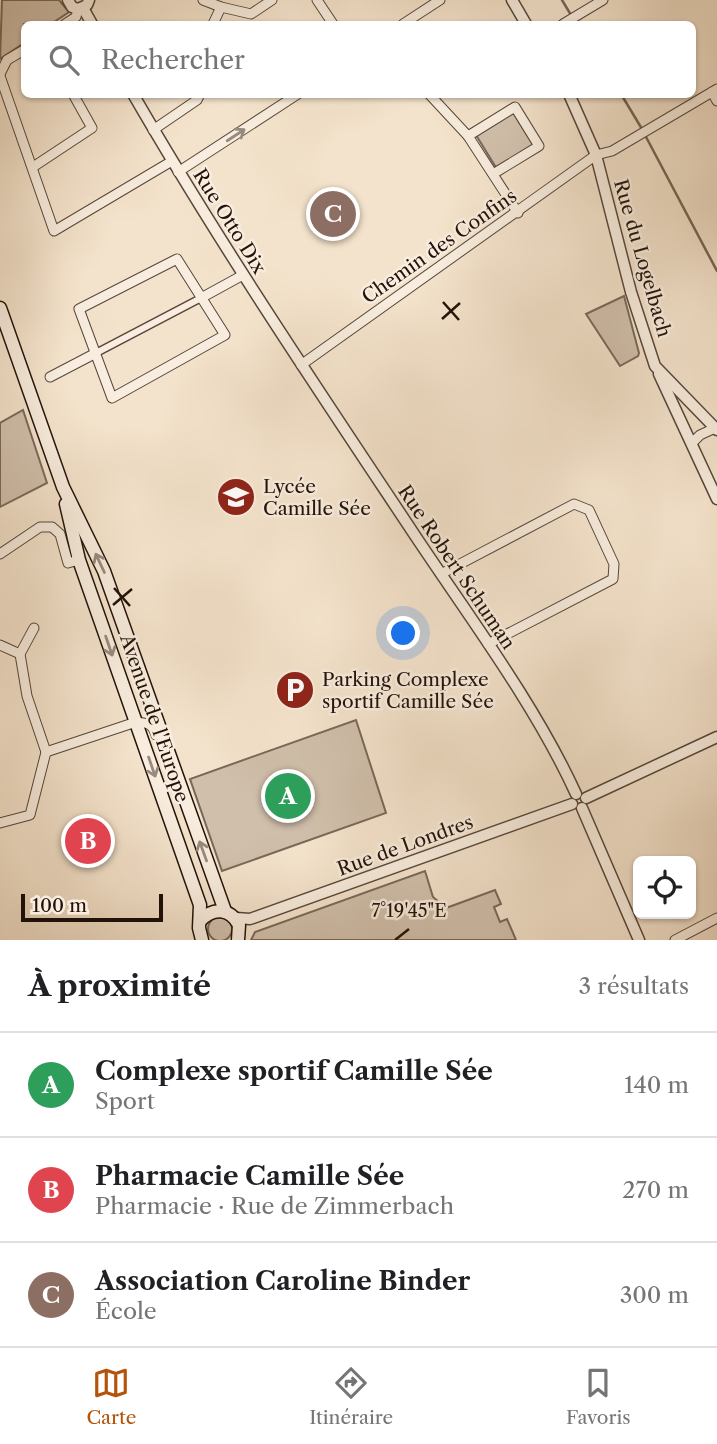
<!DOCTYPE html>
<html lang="fr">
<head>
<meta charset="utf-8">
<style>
	:root { --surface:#fff; --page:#f2f2f2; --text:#202124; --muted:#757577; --line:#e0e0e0; --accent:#b45309 }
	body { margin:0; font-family:"Libre Caslon Text",serif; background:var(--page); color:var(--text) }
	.controls { position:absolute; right:21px; bottom:21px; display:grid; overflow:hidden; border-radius:10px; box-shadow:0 2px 5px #0004 }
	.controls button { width:63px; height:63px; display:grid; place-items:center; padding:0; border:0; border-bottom:2px solid var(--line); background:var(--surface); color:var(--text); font:35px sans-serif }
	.scale { position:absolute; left:21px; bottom:18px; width:142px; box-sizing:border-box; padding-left:7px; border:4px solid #221209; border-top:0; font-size:19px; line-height:24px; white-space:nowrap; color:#221209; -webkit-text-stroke:5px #f8edde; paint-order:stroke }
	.you { position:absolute; left:404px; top:634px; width:24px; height:24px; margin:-18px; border:5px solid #fff; border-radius:50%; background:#1a73e8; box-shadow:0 0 0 10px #1a73e833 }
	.badge { display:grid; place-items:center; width:46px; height:46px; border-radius:50%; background:var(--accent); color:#fff; font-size:23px; font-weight:700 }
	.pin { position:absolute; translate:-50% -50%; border:4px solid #fff; box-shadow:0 2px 7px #0006 }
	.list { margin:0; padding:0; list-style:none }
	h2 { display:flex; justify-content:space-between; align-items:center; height:91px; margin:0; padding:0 28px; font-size:30px }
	h2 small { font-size:23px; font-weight:400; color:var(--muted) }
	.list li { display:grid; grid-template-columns:46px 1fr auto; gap:21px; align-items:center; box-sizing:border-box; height:105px; padding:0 28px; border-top:2px solid var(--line) }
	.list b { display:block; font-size:26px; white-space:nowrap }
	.list p { margin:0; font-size:23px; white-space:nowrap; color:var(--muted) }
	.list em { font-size:23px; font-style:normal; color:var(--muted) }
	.icon { flex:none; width:38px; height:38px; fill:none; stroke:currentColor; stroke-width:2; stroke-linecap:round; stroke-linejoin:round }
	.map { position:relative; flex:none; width:717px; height:940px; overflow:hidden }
	.search { position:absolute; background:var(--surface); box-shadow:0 2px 5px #0004; left:21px; right:21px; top:21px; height:77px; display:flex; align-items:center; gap:18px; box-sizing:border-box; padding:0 24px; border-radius:10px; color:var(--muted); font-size:26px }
	.sheet { height:406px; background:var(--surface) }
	nav { display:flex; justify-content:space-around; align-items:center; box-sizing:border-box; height:98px; border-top:2px solid var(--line); background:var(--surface); font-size:19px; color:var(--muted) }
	nav a { display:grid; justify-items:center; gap:4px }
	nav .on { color:var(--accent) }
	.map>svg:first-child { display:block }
	.green { fill:#d0bfab; stroke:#79685a; stroke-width:2 }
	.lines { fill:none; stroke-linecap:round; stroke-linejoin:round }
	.stream { stroke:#756556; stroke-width:2.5 }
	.pedestrian-casing { stroke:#56463a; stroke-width:9 }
	.minor-casing { stroke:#56463a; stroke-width:11 }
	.tertiary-casing { stroke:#56463a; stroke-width:13 }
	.secondary-casing { stroke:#221209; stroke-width:15 }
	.pedestrian { stroke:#f8edde; stroke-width:6 }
	.minor { stroke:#f8edde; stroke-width:9 }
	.tertiary { stroke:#f8edde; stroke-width:10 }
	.secondary { stroke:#f8edde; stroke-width:12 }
	.oneway { stroke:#988a7e }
	.ticks { fill:none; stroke:#221209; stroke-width:2.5 }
	.labels { text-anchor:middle; stroke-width:5; stroke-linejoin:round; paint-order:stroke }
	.street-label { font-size:19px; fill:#221209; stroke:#f8edde }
	.poi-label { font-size:19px; fill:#221209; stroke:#f8edde; text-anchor:start }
	.ticks-label { font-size:18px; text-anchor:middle; fill:#221209; stroke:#f8edde; stroke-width:5; stroke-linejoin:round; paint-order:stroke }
</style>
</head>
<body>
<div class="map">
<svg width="717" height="940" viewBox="0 0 717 940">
	<rect width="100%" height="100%" fill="#f4e3cc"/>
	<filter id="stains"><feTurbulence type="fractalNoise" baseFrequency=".00286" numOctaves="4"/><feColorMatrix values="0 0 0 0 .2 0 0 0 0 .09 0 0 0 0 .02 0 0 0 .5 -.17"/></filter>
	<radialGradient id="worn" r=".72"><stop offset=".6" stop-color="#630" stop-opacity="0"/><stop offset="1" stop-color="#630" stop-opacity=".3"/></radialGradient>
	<g class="green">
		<polygon points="2,0 59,0 69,12 51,24 24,24 24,43 0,59"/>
		<polygon points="513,112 534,146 497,169 476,135"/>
		<polygon points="624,296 639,353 638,356 620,366 586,314"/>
		<polygon points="23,410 47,483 0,507 0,423"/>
		<polygon points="356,720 386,813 222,871 190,779"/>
		<polygon points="425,871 433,897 446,908 495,890 501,904 494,907 500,922 507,919 516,940 251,940 255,932"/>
		<circle cx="220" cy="929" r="12"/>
	</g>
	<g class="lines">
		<g class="stream">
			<polyline points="562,0 571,15"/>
			<polyline points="621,94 642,129"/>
			<polyline points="645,135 717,271"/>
		</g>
		<defs>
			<polyline id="pedestrian" points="96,353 201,298"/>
			<g id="minor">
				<polyline points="203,0 221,7 251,14 272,0"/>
				<polyline points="317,0 333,24"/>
				<polyline points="65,24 76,17 78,9"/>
				<polyline points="213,24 221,7"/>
				<polyline points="403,24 440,0"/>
				<polyline points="563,24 603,0"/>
				<polyline points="0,74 7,60 24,50"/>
				<polyline points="0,76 54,231 172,161"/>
				<polyline points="712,92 717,101"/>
				<polyline points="429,94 468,136 518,213"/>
				<polyline points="153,130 197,100 200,94"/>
				<polyline points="468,136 515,107 539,146 493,174"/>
				<polyline points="33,167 92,128 73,94"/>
				<polyline points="178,172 298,94"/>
				<polygon points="177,259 225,335 112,398 79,309"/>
				<polyline points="201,298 243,275"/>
				<polyline points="301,365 596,155 612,151 717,89"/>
				<polyline points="50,377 96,353"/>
				<polyline points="692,443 700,435 715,428"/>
				<polyline points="0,554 40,527 52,527 60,534 68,563 79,560"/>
				<polyline points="441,574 574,504 589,510 614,564 613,579 488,644"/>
				<polyline points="34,628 20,654 27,696 46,752"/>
				<polyline points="0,645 20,654"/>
				<path d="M0,823L30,815L46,752L136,722C147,723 152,723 156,735"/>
				<polyline points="675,940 717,918"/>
			</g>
			<g id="tertiary">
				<polyline points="68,0 72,7 78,9 87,5 89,0"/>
				<polyline points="512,0 526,24"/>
				<polyline points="83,8 92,24"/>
				<path d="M133,94C221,246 319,391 416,537C470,618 536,706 576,794"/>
				<polyline points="569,94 596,155 631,292 655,366 717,430"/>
				<polyline points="659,374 717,499"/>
				<polyline points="586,798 717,737"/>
				<polyline points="582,808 639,940"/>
				<polyline points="236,918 250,919 572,804"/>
			</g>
			<g id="secondary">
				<polyline points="0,308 63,487 104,571 225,911"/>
				<polyline points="66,504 79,560 200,905 199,928 202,940"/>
				<path d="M200,921C213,907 230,908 239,925L238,940"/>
			</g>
		</defs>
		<use href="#pedestrian" class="pedestrian-casing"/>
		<use href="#minor" class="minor-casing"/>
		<use href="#tertiary" class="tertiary-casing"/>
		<use href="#secondary" class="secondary-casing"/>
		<use href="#pedestrian" class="pedestrian"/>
		<use href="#minor" class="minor"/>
		<use href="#tertiary" class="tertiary"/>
		<use href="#secondary" class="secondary"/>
	</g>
	<defs><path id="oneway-shaft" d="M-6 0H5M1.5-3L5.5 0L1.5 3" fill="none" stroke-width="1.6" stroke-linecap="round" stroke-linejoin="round" transform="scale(1.75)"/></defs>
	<g class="oneway">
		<use href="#oneway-shaft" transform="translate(236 135) rotate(-33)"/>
		<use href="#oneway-shaft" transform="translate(100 563) rotate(-115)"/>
		<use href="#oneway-shaft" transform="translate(109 646) rotate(71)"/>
		<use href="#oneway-shaft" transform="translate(152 767) rotate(71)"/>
		<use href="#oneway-shaft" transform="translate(203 851) rotate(-110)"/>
	</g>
	<path class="ticks" d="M443,302L459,320M442,319L460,303M114,588L130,606M113,605L132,589M395,940L409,929"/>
	<defs>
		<symbol id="school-disc" viewBox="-11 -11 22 22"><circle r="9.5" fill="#8f2418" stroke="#f8edde"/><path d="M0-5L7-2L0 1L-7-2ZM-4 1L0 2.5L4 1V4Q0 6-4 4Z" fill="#fff"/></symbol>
		<symbol id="parking-disc" viewBox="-11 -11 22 22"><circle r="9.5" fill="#8f2418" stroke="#f8edde"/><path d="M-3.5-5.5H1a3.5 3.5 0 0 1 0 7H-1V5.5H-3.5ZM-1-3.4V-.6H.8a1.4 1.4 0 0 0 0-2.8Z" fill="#fff"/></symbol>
	</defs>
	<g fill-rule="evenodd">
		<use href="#school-disc" x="214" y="475" width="44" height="44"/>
		<use href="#parking-disc" x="273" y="668" width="44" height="44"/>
	</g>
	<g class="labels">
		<g class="street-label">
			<text transform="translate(230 221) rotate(58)" y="7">Rue Otto Dix</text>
			<text transform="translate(439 246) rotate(-35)" y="7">Chemin des Confins</text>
			<text transform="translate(643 258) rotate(74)" y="7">Rue du Logelbach</text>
			<text transform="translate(457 567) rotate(56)" y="7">Rue Robert Schuman</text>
			<text transform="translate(155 718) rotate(71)" y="7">Avenue de l'Europe</text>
			<text transform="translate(405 845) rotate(-20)" y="7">Rue de Londres</text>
		</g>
		<g class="poi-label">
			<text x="263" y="493">Lycée<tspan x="263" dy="22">Camille Sée</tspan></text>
			<text x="322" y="686">Parking Complexe<tspan x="322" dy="22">sportif Camille Sée</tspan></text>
		</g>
	</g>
	<g class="ticks-label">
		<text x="409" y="917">7°19'45"E</text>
	</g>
	<rect width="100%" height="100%" filter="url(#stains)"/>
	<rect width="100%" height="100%" fill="url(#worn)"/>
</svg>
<div class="controls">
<button><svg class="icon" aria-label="locate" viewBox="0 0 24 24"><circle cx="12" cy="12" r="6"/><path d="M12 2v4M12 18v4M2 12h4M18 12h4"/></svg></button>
</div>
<div class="scale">100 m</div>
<div class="you"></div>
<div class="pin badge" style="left:288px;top:796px;background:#2e9e5b">A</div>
<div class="pin badge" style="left:88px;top:841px;background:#e0444e">B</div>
<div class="pin badge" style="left:333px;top:214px;background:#8d6e63">C</div>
<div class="search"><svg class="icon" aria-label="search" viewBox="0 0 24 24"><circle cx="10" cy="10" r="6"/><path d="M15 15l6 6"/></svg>Rechercher</div>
</div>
<section class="sheet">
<h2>À proximité<small>3 résultats</small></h2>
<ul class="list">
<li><span class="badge" style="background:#2e9e5b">A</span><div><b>Complexe sportif Camille Sée</b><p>Sport</p></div><em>140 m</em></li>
<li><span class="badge" style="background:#e0444e">B</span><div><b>Pharmacie Camille Sée</b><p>Pharmacie · Rue de Zimmerbach</p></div><em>270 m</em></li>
<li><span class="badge" style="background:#8d6e63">C</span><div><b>Association Caroline Binder</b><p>École</p></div><em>300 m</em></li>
</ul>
</section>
<nav>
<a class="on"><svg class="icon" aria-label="map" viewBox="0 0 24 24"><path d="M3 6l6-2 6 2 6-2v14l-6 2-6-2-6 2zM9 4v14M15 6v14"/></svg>Carte</a>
<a><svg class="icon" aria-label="directions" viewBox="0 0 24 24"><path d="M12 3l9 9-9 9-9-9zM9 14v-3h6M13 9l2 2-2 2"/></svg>Itinéraire</a>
<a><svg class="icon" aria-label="saved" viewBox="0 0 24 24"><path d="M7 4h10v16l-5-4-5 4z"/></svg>Favoris</a>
</nav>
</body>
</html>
